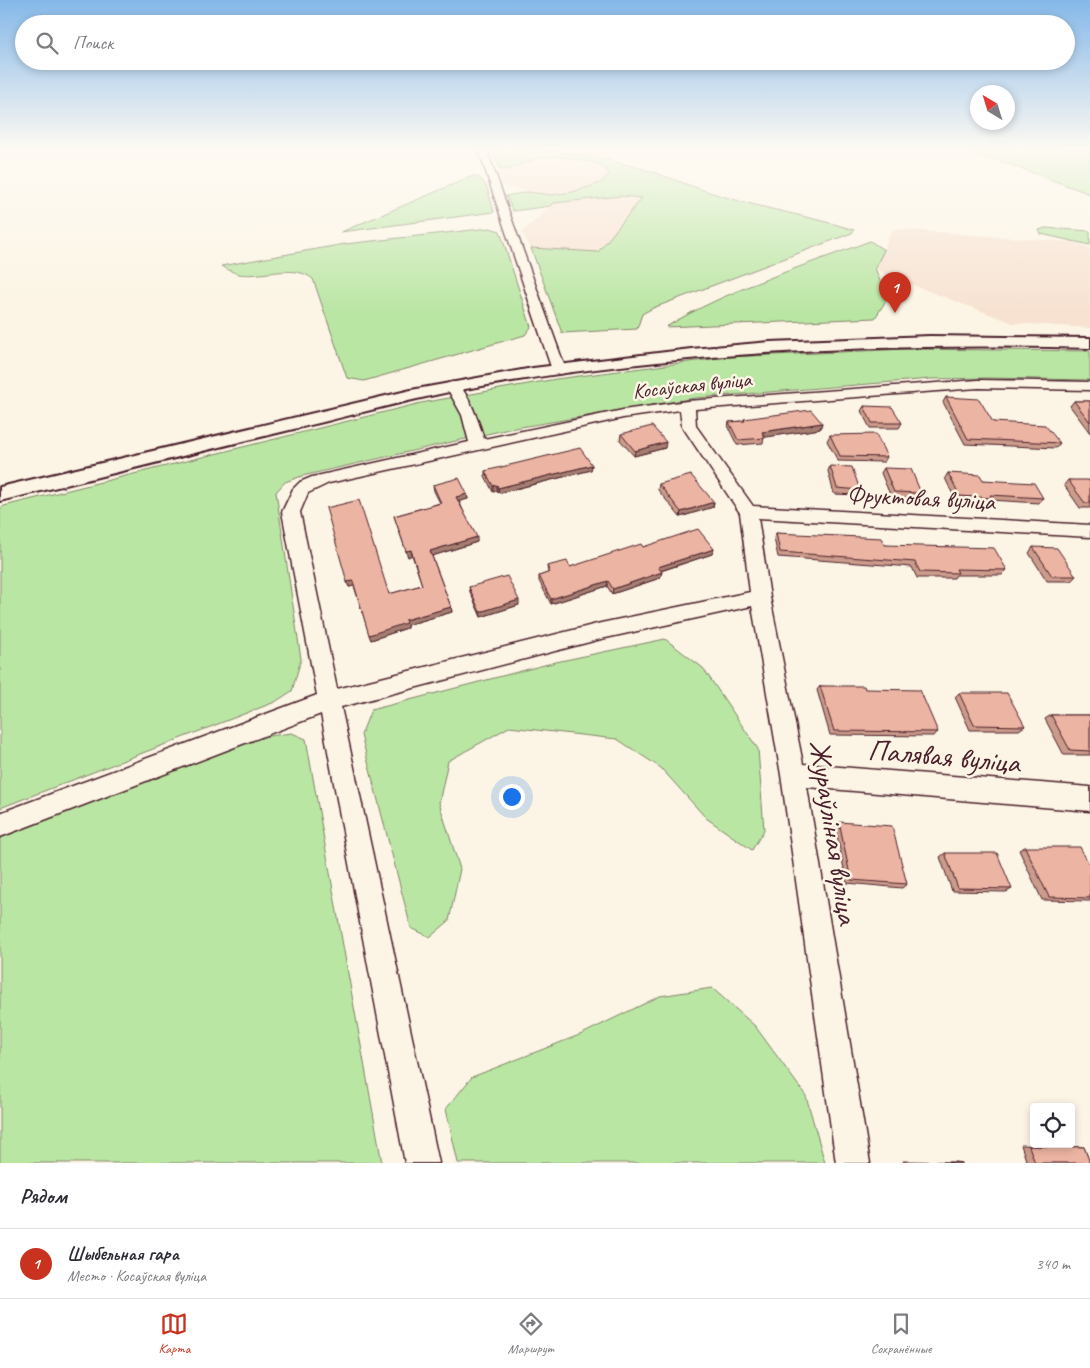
<!DOCTYPE html>
<html lang="ru">
<head>
<meta charset="utf-8">
<style>
	:root { --surface:#fff; --page:#f2f2f3; --text:#2b2b33; --muted:#7c7c81; --line:#e1e1e2; --accent:#c8321e }
	body { margin:0; font-family:Caveat,sans-serif; background:var(--page); color:var(--text) }
	.controls { position:absolute; right:15px; bottom:15px; display:grid; overflow:hidden; border-radius:5px; box-shadow:0 2px 8px #0003 }
	.controls button { width:45px; height:45px; display:grid; place-items:center; padding:0; border:0; border-bottom:1px solid var(--line); background:var(--surface); color:var(--text); font:25px sans-serif }
	.compass { position:absolute; left:970px; top:85px; width:45px; height:45px; border-radius:50%; background:var(--surface); box-shadow:0 2px 8px #0003; rotate:322deg }
	.you { position:absolute; left:511px; top:796px; width:18px; height:18px; margin:-12px; border:4px solid #fff; border-radius:50%; background:#1a73e8; box-shadow:0 0 0 8px #1a73e833 }
	.badge { display:grid; place-items:center; width:32px; height:32px; border-radius:50%; background:var(--accent); color:#fff; font-size:16px; font-weight:700 }
	.pin { position:absolute; translate:-50% -41px; filter:drop-shadow(0 1px 2px #0008) }
	.pin::after { content:''; position:absolute; top:26px; width:18px; height:15px; background:inherit; clip-path:polygon(0 0,100% 0,50% 100%) }
	.list { margin:0; padding:0; list-style:none }
	h2 { display:flex; justify-content:space-between; align-items:center; height:65px; margin:0; padding:0 20px; font-size:21px }
	h2 small { font-size:16px; font-weight:400; color:var(--muted) }
	.list li { display:grid; grid-template-columns:32px 1fr auto; gap:15px; align-items:center; box-sizing:border-box; height:70px; padding:0 20px; border-top:1px solid var(--line) }
	.list b { display:block; font-size:19px; white-space:nowrap }
	.list p { margin:0; font-size:16px; white-space:nowrap; color:var(--muted) }
	.list em { font-size:16px; font-style:normal; color:var(--muted) }
	.icon { flex:none; width:28px; height:28px; fill:none; stroke:currentColor; stroke-width:2; stroke-linecap:round; stroke-linejoin:round }
	.map { position:relative; flex:none; width:1090px; height:1163px; overflow:hidden }
	.search { position:absolute; background:var(--surface); box-shadow:0 2px 8px #0003; left:15px; right:15px; top:15px; height:55px; display:flex; align-items:center; gap:12px; box-sizing:border-box; padding:0 18px; border-radius:28px; color:var(--muted); font-size:19px }
	.sheet { height:135px; background:var(--surface) }
	nav { display:flex; justify-content:space-around; align-items:center; box-sizing:border-box; height:70px; border-top:1px solid var(--line); background:var(--surface); font-size:14px; color:var(--muted) }
	nav a { display:grid; justify-items:center; gap:2px }
	nav .on { color:var(--accent) }
	.map>svg:first-child { display:block }
	.built { fill:#f7e2d1 }
	.green { fill:#bae6a4; stroke:#828268 }
	.lines { fill:none; stroke-linecap:round; stroke-linejoin:round }
	.minor-casing { stroke:#4a1f2b; stroke-width:3 }
	.major-casing { stroke:#4a1f2b; stroke-width:4 }
	.minor { fill:#fcf5e5; fill-rule:evenodd }
	.major { fill:#fcf5e5; fill-rule:evenodd }
	.wall { fill:#cb9b8b; stroke:#4a1f2b }
	.shaded-wall { fill:#a57e71; stroke:#4a1f2b }
	.building { fill:#ecb4a2; stroke:#4a1f2b }
	.labels { text-anchor:middle; stroke-width:5; stroke-linejoin:round; paint-order:stroke }
	.far-street-label { font-size:21px; fill:#4a1f2b; stroke:#fcf5e5 }
	.street-label { font-size:25px; fill:#4a1f2b; stroke:#fcf5e5 }
	.near-street-label { font-size:30px; fill:#4a1f2b; stroke:#fcf5e5 }
</style>
</head>
<body>
<div class="map">
<svg width="1090" height="1163" viewBox="0 0 1090 1163">
	<rect width="100%" height="100%" fill="#fcf5e5"/>
	<filter id="ink" filterUnits="userSpaceOnUse"><feTurbulence type="fractalNoise" baseFrequency=".02" numOctaves="2"/><feDisplacementMap in="SourceGraphic" scale="10" xChannelSelector="R" yChannelSelector="G"/><feConvolveMatrix kernelMatrix="1 2 1 2 8 2 1 2 1" color-interpolation-filters="sRGB"/></filter>
	<g filter="url(#ink)">
		<g class="built">
			<polygon points="558,156 600,164 609,173 601,183 572,192 552,195 527,192 501,185 497,173 538,158"/>
			<polygon points="621,196 642,198 598,252 531,248 522,232 554,203"/>
			<polygon points="893,229 1073,242 1090,248 1090,328 1013,323 886,275 875,268"/>
		</g>
		<g class="green">
			<path d="M497,148C549,148 599,156 650,171C674,179 697,189 722,196C765,209 810,216 854,230L852,233L653,308L642,314L637,329L562,333L531,248L598,252L642,198L621,196L554,203L551,206L513,211L506,196L527,192L552,195L572,192L601,183L609,173L600,164L558,156L538,158L506,170L500,169L493,150Z"/>
			<polygon points="954,148 1061,148 1090,152 1090,194 1006,163"/>
			<path d="M473,176C488,177 490,200 494,212L341,232Z"/>
			<path d="M490,228L500,231L531,327L525,335L364,381L347,378L313,279C294,263 263,278 239,274C233,273 226,268 221,266L345,244Z"/>
			<polygon points="1045,228 1090,231 1090,245 1041,234 1039,230"/>
			<path d="M870,241L884,250L875,268L887,299L875,318L666,327C726,290 804,266 870,241Z"/>
			<polygon points="907,349 1090,351 1090,380 990,378 931,379 695,398 509,429 302,476 285,482 276,492 301,659 292,691 275,702 0,808 0,509 4,506 421,403 556,379 728,357"/>
			<polygon points="665,639 703,668 758,749 764,830 752,850 706,818 661,768 617,739 509,727 448,761 439,803 460,869 449,921 430,937 411,928 361,735 371,710 556,662"/>
			<polygon points="292,733 306,739 382,1163 0,1163 0,838 261,737"/>
			<polygon points="712,988 755,1026 806,1096 825,1163 458,1163 446,1109 472,1077 582,1034 660,996"/>
		</g>
		<g class="lines">
			<defs>
				<g id="minor">
					<polygon points="478,148 486,148 566,370 564,373 559,374 552,370"/>
					<path d="M978,380L1090,382V390L978,388L695,409L696,426L753,506L1090,525V537L758,518L770,597L803,764L1090,787V811L807,787L870,1163H836L781,775L752,606L601,639L341,707L439,1163H405L321,714L0,837V813L317,695L282,512L293,489L300,482L312,477L469,442L462,415L446,386L448,383L453,382C467,385 480,426 484,439L623,410L687,401ZM680,410L682,426L740,513L750,592L601,623L337,689L300,512L308,493L329,483L623,418Z"/>
				</g>
				<path id="major" d="M930,336L1090,338V348C877,342 664,352 454,391C403,401 353,415 302,427C201,451 101,477 0,501V487L411,390L533,368L691,349L770,342Z"/>
			</defs>
			<use href="#minor" class="minor-casing"/>
			<use href="#major" class="major-casing"/>
			<use href="#minor" class="minor"/>
			<use href="#major" class="major"/>
		</g>
		<g class="wall">
			<polygon points="946,397 993,422 1060,443 1056,448 965,444 943,402"/>
			<polygon points="1074,401 1090,401 1090,433 1070,406"/>
			<polygon points="864,406 902,423 899,428 870,428 861,411"/>
			<polygon points="744,419 822,423 820,429 764,437 763,443 737,445 728,427 729,422 743,421"/>
			<polygon points="621,434 665,448 634,456 620,440"/>
			<polygon points="830,435 887,457 884,462 838,461 827,441"/>
			<polygon points="592,465 591,470 499,493 497,491 493,492 485,476 485,471"/>
			<polygon points="830,466 860,490 857,495 834,494 828,471"/>
			<polygon points="884,468 921,493 918,499 891,497 881,473"/>
			<polygon points="948,473 983,480 1043,498 1039,503 990,500 988,503 956,501 945,478"/>
			<polygon points="1068,480 1090,482 1090,508 1080,508 1064,485"/>
			<polygon points="659,484 714,502 713,507 680,517 658,490"/>
			<polygon points="433,485 467,494 468,499 459,501 477,542 432,556 451,607 452,612 407,625 407,628 371,640 354,586 349,587 347,582 389,594 422,585 412,555 408,557 394,516 440,503 434,491"/>
			<polygon points="776,533 885,545 1007,570 1002,575 956,575 954,578 917,578 912,567 778,557 774,538"/>
			<polygon points="643,547 714,549 712,554 661,571 662,572 660,578 612,594 607,586 551,604 539,581 539,576 548,573 547,566 570,567"/>
			<polygon points="1033,547 1076,576 1071,581 1047,581 1029,553"/>
			<polygon points="469,587 519,605 481,617 470,592"/>
			<polygon points="820,686 865,689 938,732 933,736 830,735 817,690"/>
			<polygon points="959,693 1025,726 1019,730 970,730 955,697"/>
			<polygon points="1051,715 1090,715 1090,755 1064,755 1045,719"/>
			<polygon points="839,822 907,884 902,888 847,883 835,826"/>
			<polygon points="1025,847 1090,866 1090,901 1042,900 1019,850"/>
			<polygon points="945,853 1012,889 1006,892 952,891 940,857"/>
			<polygon points="1021,1145 1084,1147 1090,1163 1027,1163"/>
			<polygon points="903,1161 955,1162 962,1163 904,1163"/>
		</g>
		<g class="shaded-wall">
			<polygon points="822,423 820,429 760,438 762,432"/>
			<polygon points="666,442 665,448 634,456 635,451"/>
			<polygon points="592,465 591,470 499,493 498,488"/>
			<polygon points="497,485 497,491 493,492 493,486"/>
			<polygon points="467,494 468,499 457,502 456,497"/>
			<polygon points="714,502 713,507 680,517 681,512"/>
			<polygon points="477,537 477,542 432,556 430,551"/>
			<polygon points="714,549 712,554 657,572 658,567"/>
			<polygon points="411,550 412,555 408,557 406,551"/>
			<polygon points="662,572 660,578 612,594 613,589"/>
			<polygon points="353,581 355,586 349,587 347,582"/>
			<polygon points="608,581 607,586 551,604 551,599"/>
			<polygon points="519,600 519,605 481,617 480,612"/>
			<polygon points="451,607 452,612 407,625 407,628 371,640 369,635 405,620"/>
		</g>
		<g class="building">
			<polygon points="946,397 979,399 993,422 1045,425 1060,443 968,439"/>
			<polygon points="1074,401 1090,401 1090,422"/>
			<polygon points="864,406 892,407 902,423 872,423"/>
			<polygon points="811,410 822,423 762,432 765,438 738,440 729,422 745,421 744,419"/>
			<polygon points="652,426 666,442 635,451 621,434"/>
			<polygon points="876,434 887,457 840,456 830,435"/>
			<polygon points="580,448 592,465 498,488 497,485 493,486 485,471"/>
			<polygon points="830,466 852,467 860,490 837,488"/>
			<polygon points="884,468 911,469 921,493 894,492"/>
			<polygon points="948,473 980,475 983,480 1034,483 1043,498 990,495 992,498 960,496"/>
			<polygon points="691,475 714,502 681,512 659,484"/>
			<polygon points="459,478 467,494 456,497 477,537 430,551 451,607 405,620 406,623 369,635 353,581 347,582 326,508 359,500 389,594 422,585 411,550 406,551 394,516 441,503 433,485"/>
			<polygon points="1068,480 1089,480 1090,482 1090,503 1085,503"/>
			<polygon points="698,529 714,549 658,567 662,572 613,589 608,581 551,599 539,576 550,572 547,566 567,561 570,567 641,544 643,547"/>
			<polygon points="776,533 882,538 885,545 994,548 1007,570 956,569 958,573 920,572 915,562 780,552"/>
			<polygon points="1033,547 1057,548 1076,576 1052,576"/>
			<polygon points="507,576 519,600 480,612 469,587"/>
			<polygon points="820,686 864,686 865,689 920,690 938,732 834,731"/>
			<polygon points="959,693 1007,693 1025,726 974,725"/>
			<polygon points="1051,715 1090,715 1090,751 1070,750"/>
			<polygon points="839,822 892,826 907,884 851,880"/>
			<polygon points="1025,847 1080,847 1090,866 1090,898 1049,897"/>
			<polygon points="945,853 997,853 1012,889 958,888"/>
			<polygon points="1029,1146 1084,1147 1090,1163 1035,1163"/>
			<polygon points="909,1162 962,1163 910,1163"/>
		</g>
	</g>
	<linearGradient id="sky" x2="0" y2="1"><stop stop-color="#85b8e9"/><stop offset="0.48" stop-color="#fefaf3"/><stop offset="1" stop-color="#fefaf3" stop-opacity="0"/></linearGradient>
	<rect width="1090" height="311" fill="url(#sky)"/>
	<g class="labels">
		<g class="far-street-label">
			<text transform="translate(692 385) rotate(-6)" y="7">Косаўская вуліца</text>
		</g>
		<g class="street-label">
			<text transform="translate(921 497) rotate(3)" y="9">Фруктовая вуліца</text>
		</g>
		<g class="near-street-label">
			<text transform="translate(944 756) rotate(5)" y="10">Палявая вуліца</text>
			<text transform="translate(834 832) rotate(81)" y="10">Жураўліная вуліца</text>
		</g>
	</g>
</svg>
<div class="controls">
<button><svg class="icon" aria-label="locate" viewBox="0 0 24 24"><circle cx="12" cy="12" r="6"/><path d="M12 2v4M12 18v4M2 12h4M18 12h4"/></svg></button>
</div>
<svg class="compass" viewBox="-18 -18 36 36"><path d="M0-13l5 13h-10z" fill="#e53935"/><path d="M0 13l5-13h-10z" fill="#7c7c81"/></svg>
<div class="you"></div>
<div class="pin badge" style="left:895px;top:313px">1</div>
<div class="search"><svg class="icon" aria-label="search" viewBox="0 0 24 24"><circle cx="10" cy="10" r="6"/><path d="M15 15l6 6"/></svg>Поиск</div>
</div>
<section class="sheet">
<h2>Рядом<small></small></h2>
<ul class="list">
<li><span class="badge">1</span><div><b>Шыбельная гара</b><p>Место · Косаўская вуліца</p></div><em>340 m</em></li>
</ul>
</section>
<nav>
<a class="on"><svg class="icon" aria-label="map" viewBox="0 0 24 24"><path d="M3 6l6-2 6 2 6-2v14l-6 2-6-2-6 2zM9 4v14M15 6v14"/></svg>Карта</a>
<a><svg class="icon" aria-label="directions" viewBox="0 0 24 24"><path d="M12 3l9 9-9 9-9-9zM9 14v-3h6M13 9l2 2-2 2"/></svg>Маршрут</a>
<a><svg class="icon" aria-label="saved" viewBox="0 0 24 24"><path d="M7 4h10v16l-5-4-5 4z"/></svg>Сохранённые</a>
</nav>
</body>
</html>
